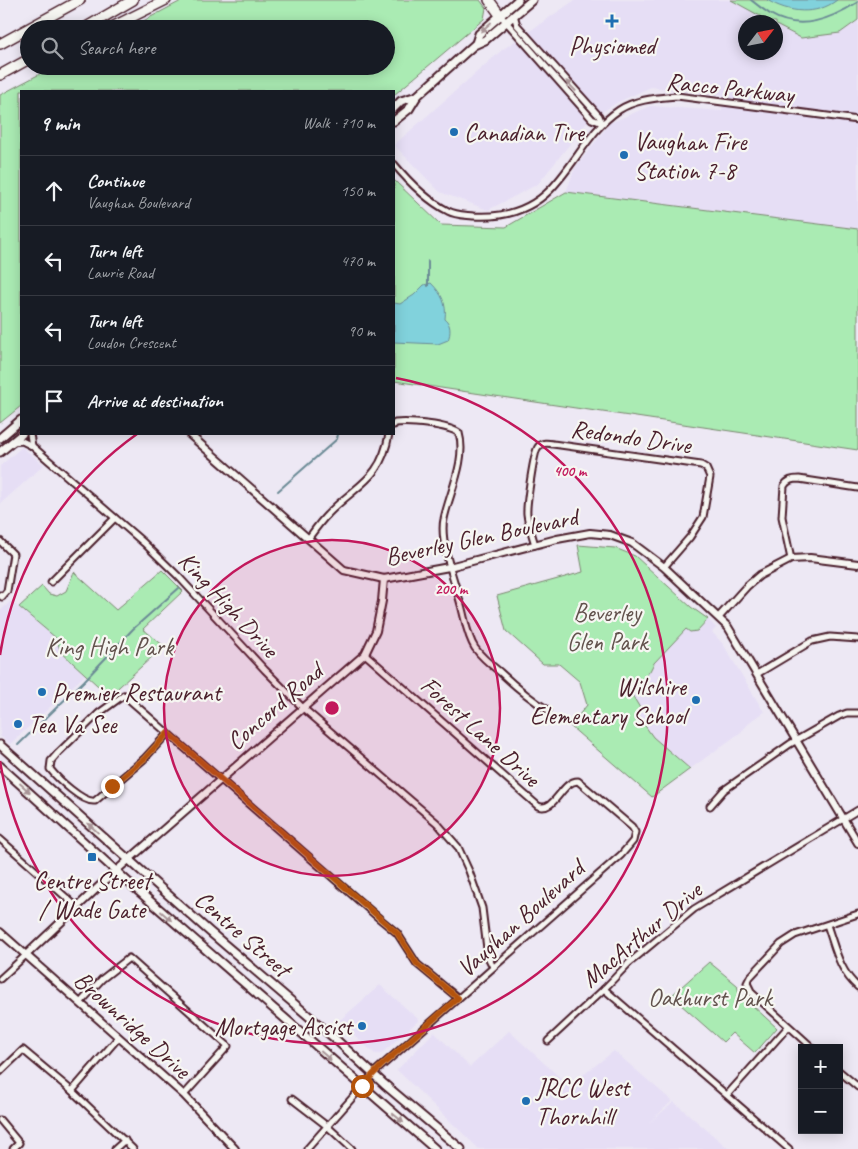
<!DOCTYPE html>
<html lang="en">
<head>
<meta charset="utf-8">
<style>
	:root { --surface:#171b24; --page:#20242c; --text:#f1f3f6; --muted:#9ea1a6; --line:#363941 }
	body { margin:0; font-family:Caveat,sans-serif; background:var(--page); color:var(--text) }
	.controls { position:absolute; right:15px; bottom:15px; display:grid; overflow:hidden; border-radius:0px; box-shadow:0 2px 12px #0003 }
	.controls button { width:45px; height:45px; display:grid; place-items:center; padding:0; border:0; border-bottom:1px solid var(--line); background:var(--surface); color:var(--text); font:25px sans-serif }
	.compass { position:absolute; left:738px; top:15px; width:45px; height:45px; border-radius:50%; background:var(--surface); box-shadow:0 2px 12px #0003; rotate:58deg }
	.stop { position:absolute; width:15px; height:15px; margin:-11px; border:4px solid #b45309; border-radius:50%; background:#fff }
	.stop.end { background:#b45309; border-color:#fff; box-shadow:0 1px 5px #0008 }
	.list { margin:0; padding:0; list-style:none }
	h2 { display:flex; justify-content:space-between; align-items:center; height:65px; margin:0; padding:0 20px; font-size:21px }
	h2 small { font-size:16px; font-weight:400; color:var(--muted) }
	.list li { display:grid; grid-template-columns:32px 1fr auto; gap:15px; align-items:center; box-sizing:border-box; height:70px; padding:0 20px; border-top:1px solid var(--line) }
	.list b { display:block; font-size:19px; white-space:nowrap }
	.list p { margin:0; font-size:16px; white-space:nowrap; color:var(--muted) }
	.list em { font-size:16px; font-style:normal; color:var(--muted) }
	.icon { flex:none; width:28px; height:28px; fill:none; stroke:currentColor; stroke-width:2; stroke-linecap:round; stroke-linejoin:round }
	.map { position:relative; flex:none; width:858px; height:1149px; overflow:hidden }
	.search { position:absolute; background:var(--surface); box-shadow:0 2px 12px #0003; left:20px; top:20px; width:375px; height:55px; display:flex; align-items:center; gap:12px; box-sizing:border-box; padding:0 18px; border-radius:28px; color:var(--muted); font-size:19px }
	.panel { position:absolute; background:var(--surface); box-shadow:0 2px 12px #0003; left:20px; top:90px; width:375px; height:345px; border-radius:0px }
	.map>svg:first-child { display:block }
	.built { fill:#e6def5 }
	.green { fill:#aaebb3; stroke:#7a856f }
	.water { fill:#81d2dc; stroke:#6b8a95 }
	.lines { fill:none; stroke-linecap:round; stroke-linejoin:round }
	.stream { stroke:#6b8a95; stroke-width:2 }
	.minor-casing { stroke:#4a1f2b; stroke-width:9 }
	.tertiary-casing { stroke:#4a1f2b; stroke-width:10 }
	.secondary-casing { stroke:#4a1f2b; stroke-width:11 }
	.motorway-casing { stroke:#4a1f2b; stroke-width:12 }
	.minor { stroke:#f6f6f2; stroke-width:5 }
	.tertiary { stroke:#f6f6f2; stroke-width:6 }
	.secondary { stroke:#f6f6f2; stroke-width:7 }
	.motorway { stroke:#f6f6f2; stroke-width:9 }
	.oneway { fill:#a99598 }
	.route { stroke:#b45309; stroke-width:6 }
	.ring { fill:none; stroke:#c2185b; stroke-width:2.5 }
	.poi-dot { fill:#1f6fb2; stroke:#f6f6f2; stroke-width:2 }
	.labels { text-anchor:middle; stroke-width:4.5; stroke-linejoin:round; paint-order:stroke }
	.poi-label { font-size:25px; fill:#4a1f2b; stroke:#f6f6f2; text-anchor:start }
	.street-label { font-size:25px; fill:#4a1f2b; stroke:#f6f6f2 }
	.park-label { font-size:25px; fill:#62524d; stroke:#f6f6f2 }
	.centre { fill:#c2185b; stroke:#f6f6f2; stroke-width:2.5 }
	.ring-label { font-size:15px; text-anchor:middle; font-weight:bold; fill:#c2185b; stroke:#f6f6f2; stroke-width:4.5; stroke-linejoin:round; paint-order:stroke }
</style>
</head>
<body>
<div class="map">
<svg width="858" height="1149" viewBox="0 0 858 1149">
	<rect width="100%" height="100%" fill="#ede8f4"/>
	<filter id="ink" filterUnits="userSpaceOnUse"><feTurbulence type="fractalNoise" baseFrequency=".02" numOctaves="2"/><feDisplacementMap in="SourceGraphic" scale="10" xChannelSelector="R" yChannelSelector="G"/><feConvolveMatrix kernelMatrix="1 2 1 2 8 2 1 2 1" color-interpolation-filters="sRGB"/></filter>
	<g filter="url(#ink)">
		<g class="built">
			<polygon points="575,0 731,0 771,22 746,22 746,52 776,52 776,25 801,38 839,33 858,20 858,229 566,192 575,168 610,123 650,106 722,111 724,95 651,87 618,102 589,120 538,184 488,210 440,192 394,145 502,50"/>
			<polygon points="22,447 44,465 0,504 0,466"/>
			<polygon points="11,601 56,638 61,652 85,675 10,744 0,736 0,611"/>
			<polygon points="708,619 716,628 712,632 723,644 764,712 752,720 741,732 690,769 653,737 636,713 631,693 650,671 654,663 686,628 697,631"/>
			<polygon points="380,985 419,1020 381,1054 375,1054 339,1021"/>
			<polygon points="509,1031 569,1086 614,1051 672,1101 649,1123 674,1102 729,1149 479,1149 397,1070 434,1032 470,1067"/>
		</g>
		<g class="green">
			<polygon points="183,0 480,0 486,8 484,19 394,95 394,91 21,91 21,406 0,423 0,95 55,66 386,66 386,29 128,29"/>
			<polygon points="731,0 858,0 858,20 840,33 801,38 776,25 776,22 771,22"/>
			<polygon points="394,180 441,225 506,227 566,192 858,229 858,450 394,381"/>
			<polygon points="578,545 615,548 635,556 691,607 708,619 697,631 690,632 686,629 654,663 650,671 631,693 640,708 636,713 653,737 690,769 652,797 570,726 587,705 580,682 559,664 543,664 506,631 497,596 583,572"/>
			<polygon points="162,570 183,591 143,629 164,646 109,696 61,652 56,638 19,607 42,586 49,594 57,596 66,591 74,572 116,610"/>
			<polygon points="709,962 737,985 739,993 777,1028 755,1053 732,1033 723,1042 671,996"/>
		</g>
		<g class="water">
			<path d="M767,0H837C816,16 789,13 767,0Z"/>
			<path d="M431,283C442,294 447,304 445,319C451,324 451,333 448,340L438,344L394,342V303L400,304L414,295L424,285Z"/>
		</g>
		<g class="lines">
			<g class="stream">
				<path d="M751,0C757,5 764,10 770,14C800,32 831,19 858,2"/>
				<polyline points="428,261 428,286"/>
				<polyline points="278,491 337,439 338,434"/>
				<polyline points="18,745 84,681 133,629 179,588"/>
			</g>
			<defs>
				<g id="minor">
					<polyline points="500,15 592,119 602,123"/>
					<polyline points="514,15 517,25 599,116 602,123"/>
					<path d="M394,164C409,182 426,200 448,211C455,215 465,215 473,216C502,218 529,211 550,190C575,165 589,130 619,110C636,99 657,98 677,96L858,120"/>
					<path d="M394,425L395,423C409,421 448,425 459,433C467,460 449,494 444,519C439,541 455,582 461,605C465,619 467,636 475,648C482,658 491,665 500,672C515,686 530,699 548,710"/>
					<polyline points="30,434 32,446"/>
					<polyline points="12,442 22,441 32,446 144,543 178,576 265,670 303,708 437,823 458,847 469,871 482,908 488,957 493,967"/>
					<path d="M308,539C314,531 320,522 327,515C356,484 381,481 389,434"/>
					<polyline points="0,541 13,554 7,591 2,597 0,595"/>
					<path d="M535,545C532,534 528,524 527,514C526,506 534,451 538,447C542,442 548,443 553,444L701,465L706,468L710,477L703,517L690,537L664,567"/>
					<path d="M791,559L782,517L784,486C788,480 792,479 799,479L858,488"/>
					<polyline points="51,582 115,518"/>
					<polyline points="757,674 812,641 830,637 858,639"/>
					<path d="M168,733L144,759L95,801C83,803 58,779 50,769L51,761L58,753L99,713L124,695L380,919L397,933L417,964L458,998"/>
					<polyline points="710,806 724,790 790,744 839,716 847,713 858,713"/>
					<polyline points="0,839 77,907"/>
					<path d="M827,925C835,947 839,971 858,987"/>
					<polyline points="0,979 26,955"/>
					<polyline points="604,989 789,1149"/>
					<polyline points="80,1003 102,979 129,958 228,1046 184,1095"/>
					<polyline points="548,1041 604,989 629,963 694,909 858,810"/>
					<polyline points="813,1048 752,993 747,983 750,977 781,944 795,935 858,914"/>
					<polyline points="839,1071 858,1087"/>
					<polyline points="0,1072 23,1050 72,1091 133,1149"/>
					<polyline points="72,1091 118,1038"/>
					<polyline points="727,1095 788,1027"/>
					<polyline points="292,1099 327,1126 352,1149"/>
					<polyline points="0,1120 19,1143 13,1149"/>
					<polyline points="115,1149 125,1140"/>
					<path d="M307,1149L377,1070L621,855L633,841L635,832L632,827L578,781C561,781 555,813 538,806L365,654"/>
				</g>
				<g id="tertiary">
					<polyline points="189,434 344,570 384,579 449,567 557,539 590,533 610,535 632,543 664,567 728,627 858,843"/>
					<polyline points="719,617 747,586 760,575 791,559 810,558 858,564"/>
					<polyline points="0,932 184,1095 235,1149"/>
					<polyline points="26,955 109,877 365,654 376,631 382,601 384,579"/>
				</g>
				<g id="secondary">
					<polyline points="476,43 479,34 518,0"/>
					<polyline points="394,108 401,101 417,96"/>
					<polyline points="394,121 409,109 417,96 474,45 485,40 532,0"/>
					<polyline points="0,438 21,420"/>
					<polyline points="0,452 22,434"/>
					<polyline points="0,745 210,932 332,1036 384,1084 461,1149"/>
					<polyline points="0,766 127,881 435,1149"/>
				</g>
				<g id="motorway">
					<polyline points="489,0 500,15"/>
					<polyline points="83,29 133,0"/>
					<polyline points="108,29 166,0"/>
					<polyline points="0,44 80,0"/>
					<polyline points="0,75 29,59"/>
				</g>
			</defs>
			<use href="#minor" class="minor-casing"/>
			<use href="#tertiary" class="tertiary-casing"/>
			<use href="#secondary" class="secondary-casing"/>
			<use href="#motorway" class="motorway-casing"/>
			<use href="#minor" class="minor"/>
			<use href="#tertiary" class="tertiary"/>
			<use href="#secondary" class="secondary"/>
			<use href="#motorway" class="motorway"/>
		</g>
		<defs><path id="oneway-solid" d="M-6-.8H1V-3.2L6.5 0L1 3.2V.8H-6Z" transform="scale(1.25)"/></defs>
		<g class="oneway">
			<use href="#oneway-solid" transform="translate(486 27) rotate(138)"/>
			<use href="#oneway-solid" transform="translate(571 86) rotate(-133)"/>
			<use href="#oneway-solid" transform="translate(25 788) rotate(42)"/>
			<use href="#oneway-solid" transform="translate(93 828) rotate(-138)"/>
			<use href="#oneway-solid" transform="translate(166 916) rotate(41)"/>
			<use href="#oneway-solid" transform="translate(326 1056) rotate(41)"/>
			<use href="#oneway-solid" transform="translate(398 1118) rotate(40)"/>
		</g>
	</g>
	<g class="lines" filter="url(#ink)">
		<polyline class="route" points="112,786 144,759 168,733 397,933 417,964 458,998 381,1066 362,1086"/>
	</g>
	<circle cx="332" cy="708" r="168" fill="#c2185b" fill-opacity=".12"/>
	<g class="ring">
		<circle cx="332" cy="708" r="168"/>
		<path d="M0 655A336 336 0 0 1 137 434M396 378A336 336 0 1 1 0 761"/>
	</g>
	<g class="poi-dot">
		<path d="M609.5 13.5h5v5h5v5h-5v5h-5v-5h-5v-5h5z"/>
		<circle cx="454" cy="132" r="5"/>
		<circle cx="624" cy="155" r="5"/>
		<circle cx="42" cy="692" r="5"/>
		<circle cx="696" cy="700" r="5"/>
		<circle cx="18" cy="724" r="5"/>
		<rect x="87" y="852" width="10" height="10" rx="2.5"/>
		<circle cx="362" cy="1026" r="5"/>
		<circle cx="526" cy="1101" r="5"/>
	</g>
	<g class="labels">
		<g class="poi-label">
			<text x="612" y="54" text-anchor="middle">Physiomed</text>
			<text x="464" y="141">Canadian Tire</text>
			<text x="634" y="150">Vaughan Fire<tspan x="634" dy="29">Station 7-8</tspan></text>
			<text x="686" y="695" text-anchor="end">Wilshire<tspan x="686" dy="29">Elementary School</tspan></text>
			<text x="52" y="701">Premier Restaurant</text>
			<text x="28" y="733">Tea Va See</text>
			<text x="92" y="889" text-anchor="middle">Centre Street<tspan x="92" dy="29">/ Wade Gate</tspan></text>
			<text x="352" y="1035" text-anchor="end">Mortgage Assist</text>
			<text x="536" y="1096">JRCC West<tspan x="536" dy="29">Thornhill</tspan></text>
		</g>
		<g class="street-label">
			<text transform="translate(730 87) rotate(6)" y="9">Racco Parkway</text>
			<text transform="translate(631 436) rotate(8)" y="9">Redondo Drive</text>
			<text transform="translate(481 536) rotate(-12)" y="9">Beverley Glen Boulevard</text>
			<text transform="translate(229 604) rotate(47)" y="9">King High Drive</text>
			<text transform="translate(274 706) rotate(-41)" y="9">Concord Road</text>
			<text transform="translate(481 731) rotate(42)" y="9">Forest Lane Drive</text>
			<text transform="translate(520 918) rotate(-42)" y="9">Vaughan Boulevard</text>
			<text transform="translate(243 933) rotate(41)" y="9">Centre Street</text>
			<text transform="translate(641 934) rotate(-40)" y="9">MacArthur Drive</text>
			<text transform="translate(133 1024) rotate(42)" y="9">Brownridge Drive</text>
		</g>
		<g class="park-label">
			<text x="607" y="621">Beverley<tspan x="607" dy="29">Glen Park</tspan></text>
			<text x="109" y="655">King High Park</text>
			<text x="710" y="1006">Oakhurst Park</text>
		</g>
	</g>
	<circle cx="332" cy="708" r="8" class="centre"/>
	<g class="ring-label">
		<text x="570" y="476">400 m</text>
		<text x="451" y="594">200 m</text>
	</g>
</svg>
<div class="controls">
<button>+</button>
<button>−</button>
</div>
<svg class="compass" viewBox="-18 -18 36 36"><path d="M0-13l5 13h-10z" fill="#e53935"/><path d="M0 13l5-13h-10z" fill="#9ea1a6"/></svg>
<div class="stop" style="left:362px;top:1086px"></div>
<div class="stop end" style="left:112px;top:786px"></div>
<div class="search"><svg class="icon" aria-label="search" viewBox="0 0 24 24"><circle cx="10" cy="10" r="6"/><path d="M15 15l6 6"/></svg>Search here</div>
<section class="panel">
<h2>9 min<small>Walk · 710 m</small></h2>
<ul class="list">
<li><svg class="icon" aria-label="ahead" viewBox="0 0 24 24"><path d="M12 20V5M6 11l6-6 6 6"/></svg><div><b>Continue</b><p>Vaughan Boulevard</p></div><em>150 m</em></li>
<li><svg class="icon" aria-label="left" viewBox="0 0 24 24"><path d="M17 20v-9H6M10 6l-5 5 5 5"/></svg><div><b>Turn left</b><p>Lawrie Road</p></div><em>470 m</em></li>
<li><svg class="icon" aria-label="left" viewBox="0 0 24 24"><path d="M17 20v-9H6M10 6l-5 5 5 5"/></svg><div><b>Turn left</b><p>Loudon Crescent</p></div><em>90 m</em></li>
<li><svg class="icon" aria-label="arrive" viewBox="0 0 24 24"><path d="M6 21V4h12l-3 4 3 4H6"/></svg><div><b>Arrive at destination</b></div></li>
</ul>
</section>
</div>
</body>
</html>
